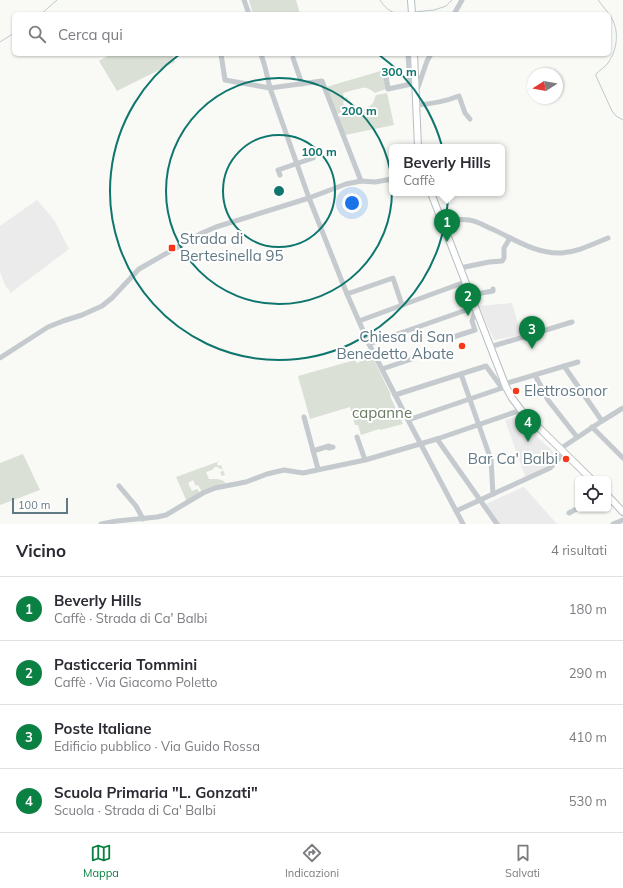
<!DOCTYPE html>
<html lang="it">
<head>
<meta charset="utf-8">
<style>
	:root { --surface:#fff; --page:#f2f2f3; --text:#2b2b33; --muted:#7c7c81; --line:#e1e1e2; --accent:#0b8043 }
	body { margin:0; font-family:Mulish,sans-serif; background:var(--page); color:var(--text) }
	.controls { position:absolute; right:12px; bottom:12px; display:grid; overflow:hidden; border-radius:6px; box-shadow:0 1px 3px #0004 }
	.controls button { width:36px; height:36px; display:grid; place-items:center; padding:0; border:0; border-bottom:1px solid var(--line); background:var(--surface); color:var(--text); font:20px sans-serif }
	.compass { position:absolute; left:527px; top:68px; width:36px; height:36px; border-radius:50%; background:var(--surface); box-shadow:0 1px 3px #0004; rotate:259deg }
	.scale { position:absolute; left:12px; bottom:10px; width:56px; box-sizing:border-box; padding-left:4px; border:2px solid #617985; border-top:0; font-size:11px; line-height:14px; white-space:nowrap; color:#617985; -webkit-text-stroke:3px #fff; paint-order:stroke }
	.you { position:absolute; left:352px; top:203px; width:14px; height:14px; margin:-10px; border:3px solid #fff; border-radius:50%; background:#1a73e8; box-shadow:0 0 0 6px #1a73e833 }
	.badge { display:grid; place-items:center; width:26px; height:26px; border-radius:50%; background:var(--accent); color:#fff; font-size:13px; font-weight:700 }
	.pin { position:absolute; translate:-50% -33px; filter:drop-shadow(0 1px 2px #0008) }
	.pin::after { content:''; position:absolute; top:21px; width:14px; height:12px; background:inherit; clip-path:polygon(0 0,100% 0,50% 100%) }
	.popup { position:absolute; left:389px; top:144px; width:116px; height:52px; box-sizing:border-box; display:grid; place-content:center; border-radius:6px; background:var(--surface); filter:drop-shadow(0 1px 3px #0005); font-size:13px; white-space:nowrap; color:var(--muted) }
	.popup b { font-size:15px; color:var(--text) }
	.popup::after { content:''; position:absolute; left:50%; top:100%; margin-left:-8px; border:8px solid transparent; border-top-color:var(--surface) }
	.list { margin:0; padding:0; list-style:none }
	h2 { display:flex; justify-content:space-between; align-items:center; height:52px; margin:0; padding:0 16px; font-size:17px }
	h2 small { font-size:13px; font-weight:400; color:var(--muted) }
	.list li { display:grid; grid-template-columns:26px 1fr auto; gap:12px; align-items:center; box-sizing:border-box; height:64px; padding:0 16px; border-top:1px solid var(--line) }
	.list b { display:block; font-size:15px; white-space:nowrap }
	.list p { margin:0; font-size:13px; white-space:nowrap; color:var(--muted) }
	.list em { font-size:13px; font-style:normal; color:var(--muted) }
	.icon { flex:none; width:22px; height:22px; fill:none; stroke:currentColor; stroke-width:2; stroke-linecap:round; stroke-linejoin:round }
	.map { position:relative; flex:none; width:623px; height:524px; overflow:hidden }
	.search { position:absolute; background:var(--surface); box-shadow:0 1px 3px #0004; left:12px; right:12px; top:12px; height:44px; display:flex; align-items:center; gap:10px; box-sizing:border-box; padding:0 14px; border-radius:6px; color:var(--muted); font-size:15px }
	.sheet { height:308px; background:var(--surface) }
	nav { display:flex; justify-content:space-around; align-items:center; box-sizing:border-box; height:56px; border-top:1px solid var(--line); background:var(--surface); font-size:11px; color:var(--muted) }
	nav a { display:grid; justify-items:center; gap:2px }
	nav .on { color:var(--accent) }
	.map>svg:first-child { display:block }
	.built { fill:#eaebea }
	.green { fill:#dae0d5 }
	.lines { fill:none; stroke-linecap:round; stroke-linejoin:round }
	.stream { stroke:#bccbce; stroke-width:1 }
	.major-casing { stroke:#b7bec1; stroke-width:8 }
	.minor { stroke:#c4cacd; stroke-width:5 }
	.major { stroke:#fff; stroke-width:6 }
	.ring { fill:none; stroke:#0f766e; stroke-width:2 }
	.poi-dot { fill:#f6371a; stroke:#fff; stroke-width:1.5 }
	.labels { text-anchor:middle; stroke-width:4; stroke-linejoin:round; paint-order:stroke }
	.poi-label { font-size:15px; fill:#617985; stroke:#fff; text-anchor:start }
	.park-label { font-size:15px; fill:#687b61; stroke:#fff }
	.centre { fill:#0f766e; stroke:#fff; stroke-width:2 }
	.ring-label { font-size:12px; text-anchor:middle; font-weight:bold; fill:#0f766e; stroke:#fff; stroke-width:4; stroke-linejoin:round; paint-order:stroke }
</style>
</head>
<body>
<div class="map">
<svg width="623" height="524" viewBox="0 0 623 524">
	<rect width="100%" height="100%" fill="#f9f9f6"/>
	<g class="built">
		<polygon points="37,200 54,220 69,249 17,288 11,293 5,285 0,272 0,226"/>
		<polygon points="512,303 521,335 494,340 479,306"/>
		<polygon points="515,417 558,456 550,465 527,477 525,476 505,420"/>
		<polygon points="523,487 524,487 557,524 499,524 486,505 486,504"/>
	</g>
	<g class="green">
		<polygon points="249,0 296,0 300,14 253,14"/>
		<polygon points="111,54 172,54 175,62 117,91 99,61"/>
		<path d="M384,70L386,89L375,93C367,87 366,87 358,89H357L343,93L344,98L347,97L348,100L343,101L345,111L337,114L326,87Z"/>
		<polygon points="387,93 394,125 345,135 338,117 369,107 373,103 376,95"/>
		<polygon points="372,356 391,395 390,396 403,424 380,430 379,429 361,435 358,425 355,425 350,407 310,419 298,376 355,360 357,363"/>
		<polygon points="23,454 40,490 0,505 0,463"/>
		<path d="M220,461L217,463L218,466L221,465L225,475L222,476L220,472L223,471L221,468L219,469L218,467H215L212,470L206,472L209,479C216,479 221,478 226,483L215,486L202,492L198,485L196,486L193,480L188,483L192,491L197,489L200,493L187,502L176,477Z"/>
	</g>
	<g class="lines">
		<g class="stream">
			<path d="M380,0C384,7 391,13 399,14"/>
			<polyline points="598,0 609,14"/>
			<polyline points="414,12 434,10 446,6 452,0"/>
			<polyline points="41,14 57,0"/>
			<polyline points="404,14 409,13"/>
			<path d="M609,14C620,28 618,49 608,63C605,67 600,70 596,74V76L612,111L616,116L623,120"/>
			<polyline points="0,42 14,33"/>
		</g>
		<defs>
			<g id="major">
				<polyline points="411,0 412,14"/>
				<polyline points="414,54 418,147"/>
				<polyline points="431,193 506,387 512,398 521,410 591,479"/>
				<polyline points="608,496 623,512"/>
			</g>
		</defs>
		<use href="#major" class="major-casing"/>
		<g class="minor">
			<polyline points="244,0 249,14"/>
			<polyline points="454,14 462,0"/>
			<polyline points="221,54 225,80 270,88 322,81 361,181"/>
			<polyline points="261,54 265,67 270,88 309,198 347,294 369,344 408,420 463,524"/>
			<polyline points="408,54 410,84"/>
			<polyline points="293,58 302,84"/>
			<polyline points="385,70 388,89 416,83"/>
			<polyline points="416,93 427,61 431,54"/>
			<path d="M416,105C432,104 444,102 459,96L465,113L470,119"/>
			<polyline points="280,175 278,170 313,158"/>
			<path d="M441,220C450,219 460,219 469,220C477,221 485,226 492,229C514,239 536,254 561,253C578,252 593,244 608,238"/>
			<polyline points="460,268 489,262 502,261 504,258 504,248 510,238"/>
			<polyline points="347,294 393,278 402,305"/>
			<polyline points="470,295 493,291 493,289"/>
			<polyline points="359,321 465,282"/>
			<polyline points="447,339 475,330 472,321 476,310"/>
			<polyline points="369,344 475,307"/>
			<polyline points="490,347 572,322"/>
			<polyline points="0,358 48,327 63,321 82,315 102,306 112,298 139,269 202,233 216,227 309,198 346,184 361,181 375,182 392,179"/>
			<polyline points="564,366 602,421"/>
			<polyline points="382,369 412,359"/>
			<polyline points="461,374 491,460 493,494"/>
			<polyline points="535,375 548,400 577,437"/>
			<polyline points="504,384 578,362"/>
			<polyline points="395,395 486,366 502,388"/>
			<polyline points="304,417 318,469"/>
			<polyline points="408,420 505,387"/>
			<polyline points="592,427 623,458"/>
			<polyline points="357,437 365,460"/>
			<polyline points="437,439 497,524"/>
			<polyline points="560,449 602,421 623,408"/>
			<polyline points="313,451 329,446 329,448 333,447"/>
			<polyline points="119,486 136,506 143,519"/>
			<polyline points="456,511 550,468 564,453"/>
			<polyline points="569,513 578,508"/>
			<polyline points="101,524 117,521 157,517 166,515 203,493 215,488 246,482 267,474 284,470 303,473 365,460 437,439 521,410"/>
			<polyline points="613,524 623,520"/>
		</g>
		<use href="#major" class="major"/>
	</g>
	<g class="ring">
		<circle cx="279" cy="191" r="56"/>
		<circle cx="279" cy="191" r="113"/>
		<path d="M378 54A169 169 0 1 1 180 54"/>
	</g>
	<g class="poi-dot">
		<rect x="168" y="244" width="8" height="8" rx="2"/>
		<circle cx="462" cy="346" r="4"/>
		<circle cx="516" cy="391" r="4"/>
		<circle cx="566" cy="459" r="4"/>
	</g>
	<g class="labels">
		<g class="poi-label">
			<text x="180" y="244">Strada di<tspan x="180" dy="17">Bertesinella 95</tspan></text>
			<text x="454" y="342" text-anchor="end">Chiesa di San<tspan x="454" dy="17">Benedetto Abate</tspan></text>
			<text x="524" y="396">Elettrosonor</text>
			<text x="558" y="464" text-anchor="end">Bar Ca' Balbi</text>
		</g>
		<g class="park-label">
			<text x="382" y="418">capanne</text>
		</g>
	</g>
	<circle cx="279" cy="191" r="6" class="centre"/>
	<g class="ring-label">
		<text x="399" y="76">300 m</text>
		<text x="359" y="115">200 m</text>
		<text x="319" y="156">100 m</text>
	</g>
</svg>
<div class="controls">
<button><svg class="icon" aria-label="locate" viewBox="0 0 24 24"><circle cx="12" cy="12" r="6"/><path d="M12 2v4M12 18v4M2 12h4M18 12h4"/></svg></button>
</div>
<svg class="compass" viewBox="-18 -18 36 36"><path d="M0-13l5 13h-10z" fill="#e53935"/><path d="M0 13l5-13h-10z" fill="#7c7c81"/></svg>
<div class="scale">100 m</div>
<div class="you"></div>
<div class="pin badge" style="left:447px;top:242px">1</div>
<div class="popup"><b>Beverly Hills</b>Caffè</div>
<div class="pin badge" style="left:468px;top:316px">2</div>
<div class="pin badge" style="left:532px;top:349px">3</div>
<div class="pin badge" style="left:528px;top:442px">4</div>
<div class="search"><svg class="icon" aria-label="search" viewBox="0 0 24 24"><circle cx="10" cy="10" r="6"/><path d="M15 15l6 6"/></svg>Cerca qui</div>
</div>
<section class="sheet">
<h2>Vicino<small>4 risultati</small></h2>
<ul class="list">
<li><span class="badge">1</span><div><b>Beverly Hills</b><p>Caffè · Strada di Ca' Balbi</p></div><em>180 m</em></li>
<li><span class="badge">2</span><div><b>Pasticceria Tommini</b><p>Caffè · Via Giacomo Poletto</p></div><em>290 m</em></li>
<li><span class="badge">3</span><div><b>Poste Italiane</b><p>Edificio pubblico · Via Guido Rossa</p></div><em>410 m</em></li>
<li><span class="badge">4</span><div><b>Scuola Primaria &quot;L. Gonzati&quot;</b><p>Scuola · Strada di Ca' Balbi</p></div><em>530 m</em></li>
</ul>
</section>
<nav>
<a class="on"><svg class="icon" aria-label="map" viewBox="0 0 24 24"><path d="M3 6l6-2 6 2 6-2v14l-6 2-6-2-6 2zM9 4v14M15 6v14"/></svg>Mappa</a>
<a><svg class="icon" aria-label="directions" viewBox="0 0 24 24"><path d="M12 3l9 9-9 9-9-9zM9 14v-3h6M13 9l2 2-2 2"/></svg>Indicazioni</a>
<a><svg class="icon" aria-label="saved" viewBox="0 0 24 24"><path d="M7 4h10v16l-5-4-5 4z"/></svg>Salvati</a>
</nav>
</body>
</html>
